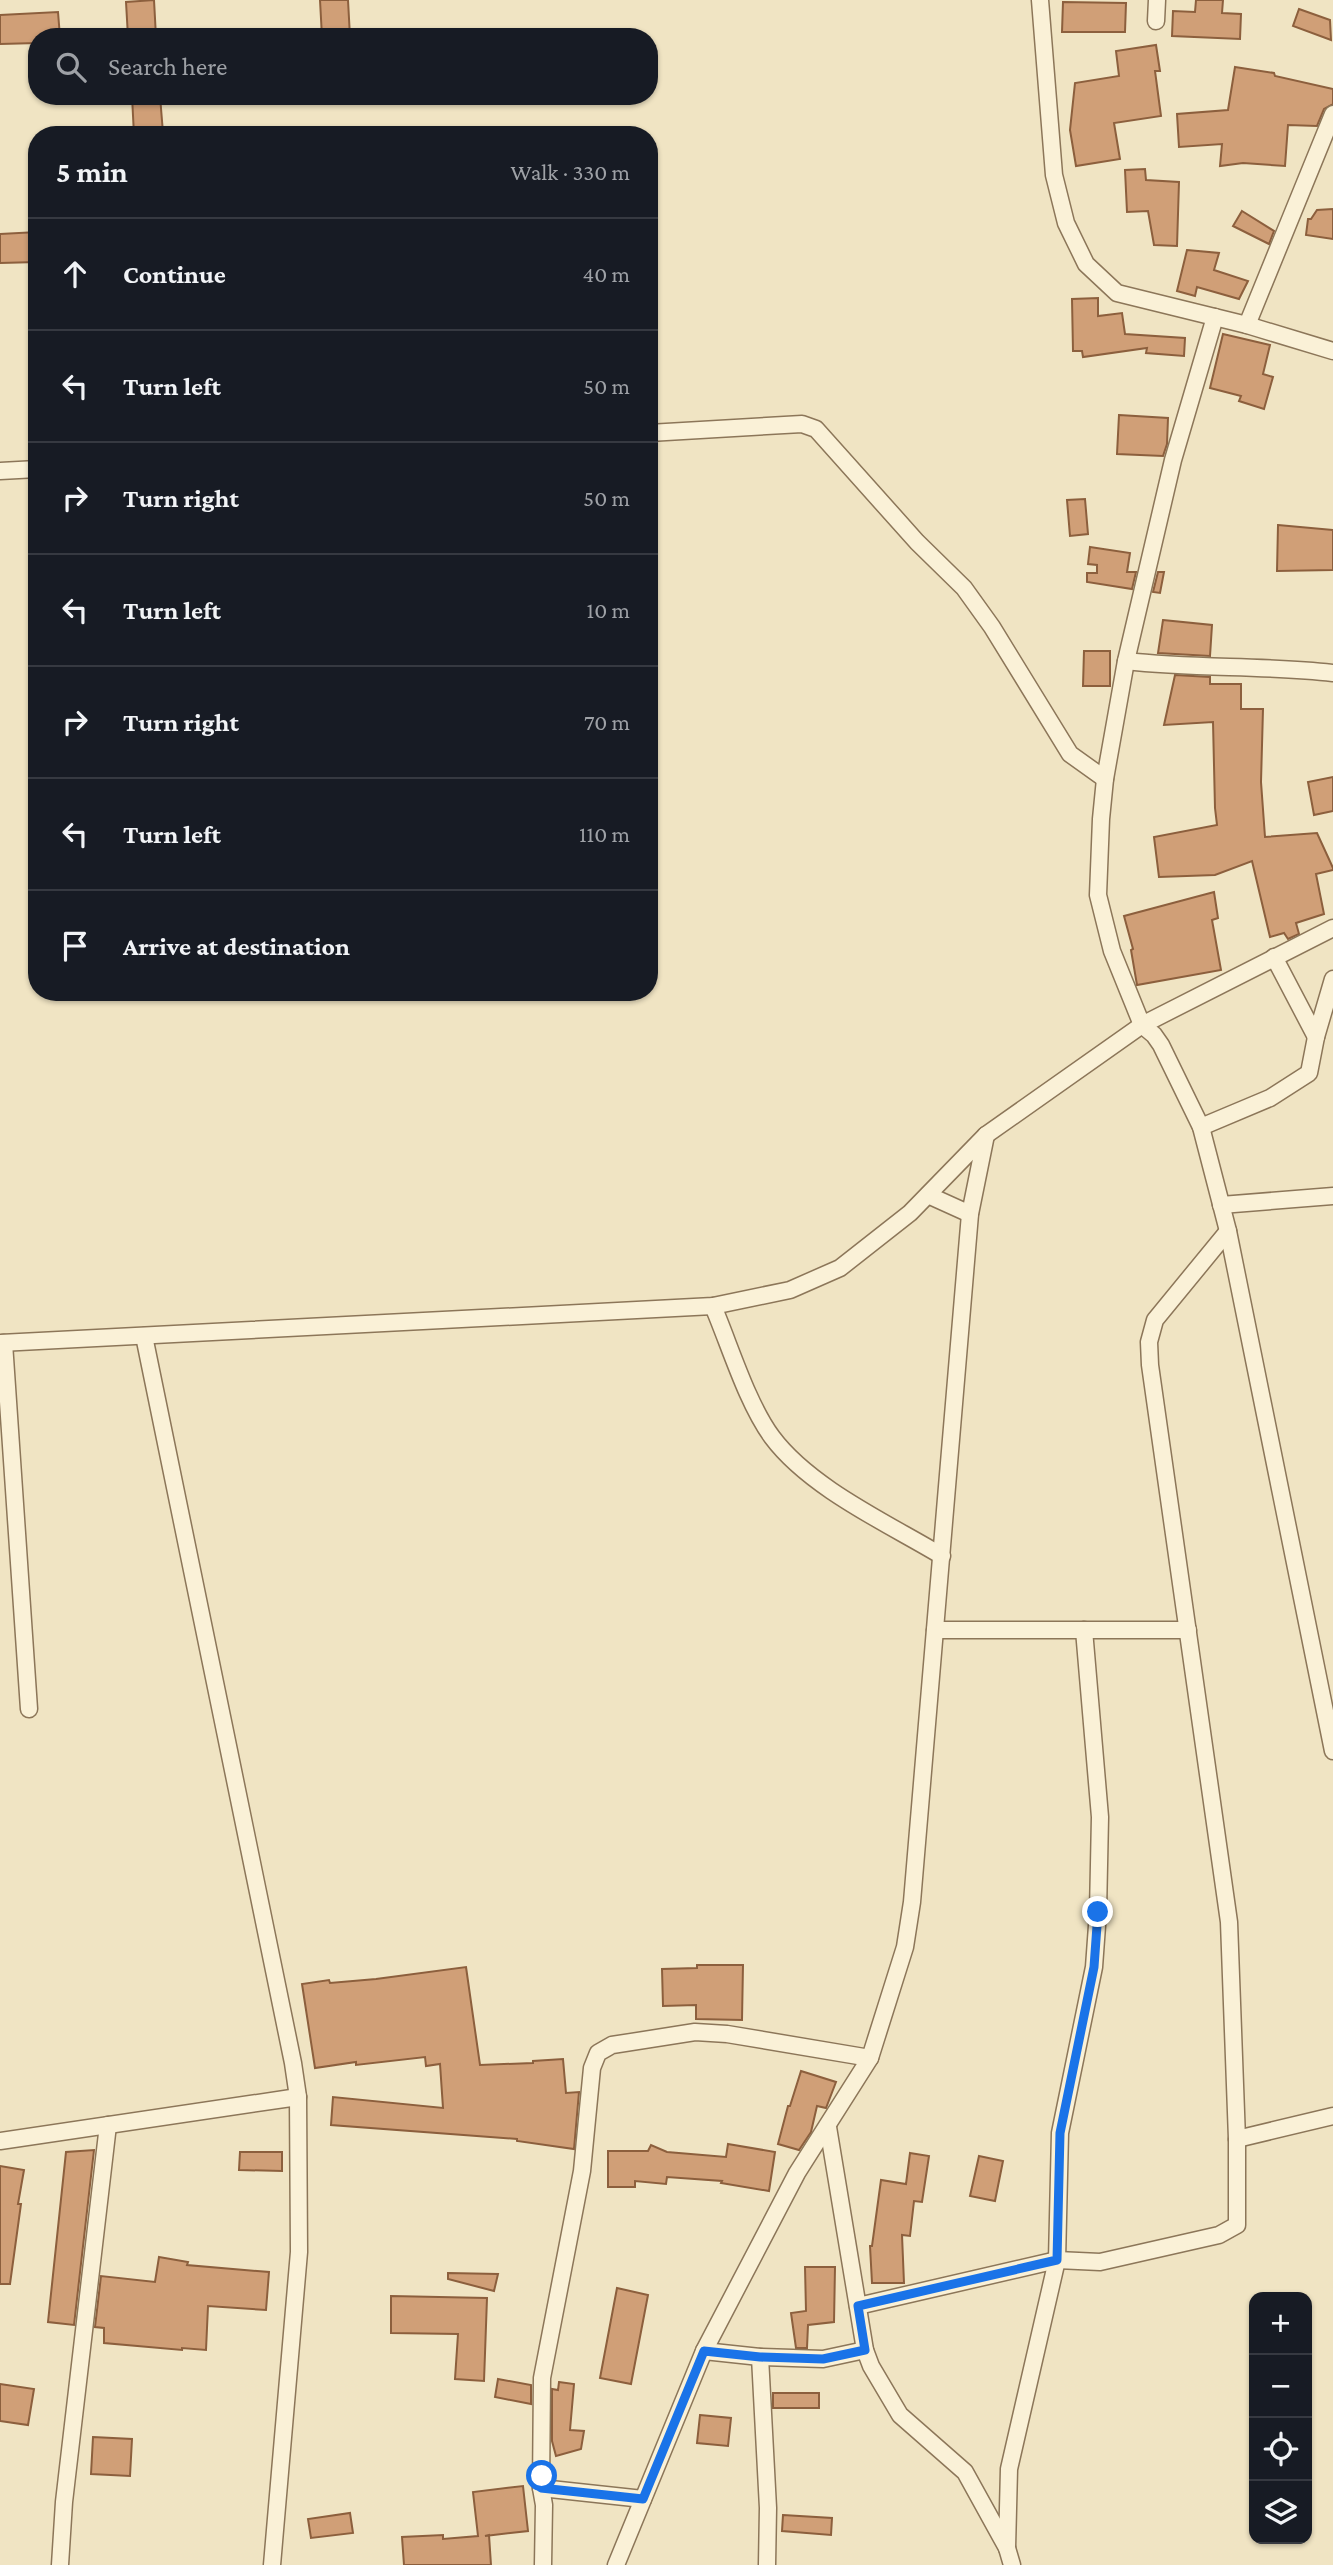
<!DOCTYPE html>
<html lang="en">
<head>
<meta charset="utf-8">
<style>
	:root { --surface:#171b24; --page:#242831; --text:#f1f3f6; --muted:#9ea1a6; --line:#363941 }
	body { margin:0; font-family:"Crimson Pro",serif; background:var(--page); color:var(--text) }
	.controls { position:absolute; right:21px; bottom:21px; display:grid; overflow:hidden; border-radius:14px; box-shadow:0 2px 5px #0004 }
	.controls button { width:63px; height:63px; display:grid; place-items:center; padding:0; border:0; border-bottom:2px solid var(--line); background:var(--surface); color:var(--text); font:35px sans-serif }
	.stop { position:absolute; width:21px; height:21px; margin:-16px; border:5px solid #1a73e8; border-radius:50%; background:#fff }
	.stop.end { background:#1a73e8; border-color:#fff; box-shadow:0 2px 7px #0008 }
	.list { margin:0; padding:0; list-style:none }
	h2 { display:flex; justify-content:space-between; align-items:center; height:91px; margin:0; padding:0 28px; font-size:30px }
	h2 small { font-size:23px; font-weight:400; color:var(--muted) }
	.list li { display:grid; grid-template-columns:46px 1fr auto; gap:21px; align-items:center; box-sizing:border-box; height:112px; padding:0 28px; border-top:2px solid var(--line) }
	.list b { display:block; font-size:26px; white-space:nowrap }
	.list em { font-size:23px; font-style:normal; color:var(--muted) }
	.icon { flex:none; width:38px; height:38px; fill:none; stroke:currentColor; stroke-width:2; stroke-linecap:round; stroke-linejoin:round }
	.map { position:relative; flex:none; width:1333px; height:2565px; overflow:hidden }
	.search { position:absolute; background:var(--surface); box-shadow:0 2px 5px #0004; left:28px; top:28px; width:630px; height:77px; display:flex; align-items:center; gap:18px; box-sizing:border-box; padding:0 24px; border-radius:28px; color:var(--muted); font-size:26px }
	.panel { position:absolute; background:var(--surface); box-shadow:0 2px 5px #0004; left:28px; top:126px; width:630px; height:875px; border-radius:28px }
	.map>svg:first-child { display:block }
	.building { fill:#d09f77; stroke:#8c5f3d; stroke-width:2 }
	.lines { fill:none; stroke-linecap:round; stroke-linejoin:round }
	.street-casing { stroke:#8c7659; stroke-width:19 }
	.street { stroke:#faf1d7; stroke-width:16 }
	.route { stroke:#1a73e8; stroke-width:9 }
</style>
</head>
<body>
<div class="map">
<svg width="1333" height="2565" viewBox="0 0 1333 2565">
	<rect width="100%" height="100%" fill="#f0e4c3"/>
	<g class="building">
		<polygon points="154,0 156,37 128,37 126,2"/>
		<polygon points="320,0 348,0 350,37 322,37"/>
		<polygon points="1196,0 1223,0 1222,13 1241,14 1240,39 1172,36 1173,11 1195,12"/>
		<polygon points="1063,2 1126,3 1125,32 1062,32"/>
		<polygon points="1299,9 1330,20 1331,40 1293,26"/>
		<polygon points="58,12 60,37 37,37 37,43 0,44 0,15"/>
		<polygon points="1156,45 1160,71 1155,71 1161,116 1114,123 1120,159 1076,166 1070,130 1075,83 1119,76 1116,51"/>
		<polygon points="1235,67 1274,73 1275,76 1333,89 1333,104 1324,109 1317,126 1288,125 1285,166 1243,163 1220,166 1222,144 1179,147 1177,114 1228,110"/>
		<polygon points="132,96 160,96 163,133 134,135"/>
		<polygon points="1145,169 1146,180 1179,182 1177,246 1154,245 1148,211 1127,212 1125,170"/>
		<polygon points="1333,209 1333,239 1306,235 1308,219 1311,219 1317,210"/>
		<polygon points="1242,211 1274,231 1269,244 1233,226"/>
		<polygon points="37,232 37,262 0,263 0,234"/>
		<polygon points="1187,250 1219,253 1214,270 1248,281 1239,299 1197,287 1195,296 1177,291"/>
		<polygon points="1098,298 1098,316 1122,313 1125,334 1185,338 1184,356 1146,353 1147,348 1083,357 1082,351 1073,351 1072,299"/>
		<polygon points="1223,334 1270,345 1263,374 1273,377 1264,409 1239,401 1241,396 1210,388"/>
		<polygon points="1119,415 1168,418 1167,444 1163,456 1117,454"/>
		<polygon points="1085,499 1088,534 1070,536 1067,500"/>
		<polygon points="1278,525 1333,530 1333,570 1277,571"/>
		<polygon points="1090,547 1130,553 1127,572 1136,572 1132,589 1087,582 1087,573 1097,573 1097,565 1088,564"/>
		<polygon points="1158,572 1164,572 1160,593 1153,592"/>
		<polygon points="1163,620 1212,625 1210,656 1158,653"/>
		<polygon points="1084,651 1110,651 1110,686 1083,686"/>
		<polygon points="1175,675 1210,677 1210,684 1241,684 1241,709 1263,709 1261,782 1265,837 1317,833 1333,868 1333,870 1316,874 1324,914 1296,923 1299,934 1288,939 1284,933 1270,937 1252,861 1215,875 1159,877 1154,837 1217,825 1215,808 1213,722 1164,725"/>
		<polygon points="1333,777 1333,811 1314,815 1308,782"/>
		<polygon points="1214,892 1218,918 1212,920 1221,970 1137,985 1131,950 1133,949 1124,916"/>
		<polygon points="697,1965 743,1965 742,2020 696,2019 696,2005 663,2006 662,1969 697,1968"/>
		<polygon points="466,1967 480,2065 533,2063 533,2061 563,2059 566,2093 579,2092 574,2149 517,2141 517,2139 331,2125 333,2097 443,2108 440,2064 426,2066 425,2057 356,2065 356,2062 315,2068 302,1984 329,1980 330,1983 376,1979"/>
		<polygon points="801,2071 836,2082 826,2108 817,2106 811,2132 799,2150 778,2144 788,2106 790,2106"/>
		<polygon points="728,2144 775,2152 769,2191 721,2183 722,2181 667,2177 666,2184 635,2181 635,2187 608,2187 608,2151 648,2151 651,2145 667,2152 726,2157"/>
		<polygon points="94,2150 74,2325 48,2322 66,2152"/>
		<polygon points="240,2152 282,2152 282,2171 239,2170"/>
		<polygon points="910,2153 929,2156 922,2202 914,2201 910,2236 902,2235 904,2283 872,2283 870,2246 872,2246 881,2180 906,2184"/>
		<polygon points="979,2156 1003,2161 995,2201 970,2196"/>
		<polygon points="0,2166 24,2170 18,2204 21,2204 10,2284 0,2284"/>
		<polygon points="159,2257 188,2262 187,2265 269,2272 266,2310 208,2306 206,2350 182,2348 182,2350 104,2343 104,2328 95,2327 101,2276 155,2282"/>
		<polygon points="805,2267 835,2267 834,2322 808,2325 807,2348 796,2348 791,2313 806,2311"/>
		<polygon points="448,2273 498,2274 494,2291 448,2279"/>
		<polygon points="617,2288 648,2295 631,2384 600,2378"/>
		<polygon points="391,2296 487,2298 484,2381 455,2379 458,2334 391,2333"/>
		<polygon points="498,2379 531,2385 531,2404 495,2397"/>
		<polygon points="559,2382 574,2384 570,2430 584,2431 581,2449 556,2456 552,2441 552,2389 558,2390"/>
		<polygon points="0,2384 34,2389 28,2425 0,2421"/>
		<rect x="773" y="2393" width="46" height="15"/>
		<polygon points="700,2415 731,2418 728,2446 697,2443"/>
		<polygon points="93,2437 132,2439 130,2476 91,2474"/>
		<polygon points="523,2486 528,2531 485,2536 489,2535 491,2565 404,2565 402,2537 443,2535 443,2539 478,2536 473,2492"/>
		<polygon points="350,2513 353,2533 311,2538 308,2519"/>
		<polygon points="783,2515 832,2518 831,2535 782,2531"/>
	</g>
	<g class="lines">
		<defs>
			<g id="street">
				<polyline points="1040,0 1054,175 1066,223 1086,264 1117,293 1247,325 1333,351"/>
				<polyline points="1156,21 1157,0"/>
				<polyline points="1215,317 1173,460 1126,661 1105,779 1101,819 1098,895 1112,951 1142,1025 1154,1035 1161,1045 1201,1127 1228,1231 1333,1751"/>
				<polyline points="1247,325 1333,114"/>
				<polyline points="649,433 802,424 816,429 917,542 964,588 992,627 1070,754 1105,779"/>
				<polyline points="0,471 37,469"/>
				<path d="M1126,661C1195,669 1264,665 1333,673"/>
				<polyline points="1274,957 1316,1037"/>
				<polyline points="1201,1127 1270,1098 1309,1073 1316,1037 1333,979"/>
				<polyline points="928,1195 970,1214"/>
				<polyline points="1221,1205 1333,1196"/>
				<path d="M713,1306C730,1346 747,1403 772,1437C810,1488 887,1523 942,1556"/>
				<polyline points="144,1336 293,2063 298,2097 299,2252 272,2565"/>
				<polyline points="0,1343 713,1306 790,1290 840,1268 910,1213 986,1135 1142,1025 1333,928"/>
				<polyline points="4,1343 29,1709"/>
				<polyline points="935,1630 1188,1630"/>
				<polyline points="828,2127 865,2350 871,2366 900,2415 965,2472 1007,2548 1012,2565"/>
				<polyline points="1237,2139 1333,2116"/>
				<polyline points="0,2141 298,2097"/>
				<polyline points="858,2306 1057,2260 1100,2262 1219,2235 1237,2225 1237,2139 1229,1922 1150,1365 1149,1342 1155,1320 1228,1231"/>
				<polyline points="704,2351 760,2357 823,2359 865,2350"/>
				<polyline points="760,2357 768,2508 767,2565"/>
				<polyline points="541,2488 643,2499"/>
				<polyline points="1007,2548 1009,2469 1057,2260 1060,2133 1094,1967 1098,1912 1100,1817 1084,1630"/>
				<polyline points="60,2565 64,2502 108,2125"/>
				<polyline points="543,2565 544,2505 541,2488 542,2378 582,2171 592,2068 598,2053 612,2045 695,2032 727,2034 870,2058"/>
				<polyline points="616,2565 704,2351 797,2173 870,2058 905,1947 912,1902 970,1214 986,1135"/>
			</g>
		</defs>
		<use href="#street" class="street-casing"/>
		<use href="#street" class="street"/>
	</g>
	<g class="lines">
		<polyline class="route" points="542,2476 541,2488 643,2499 704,2351 760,2357 823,2359 865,2350 858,2306 1057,2260 1060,2133 1094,1967 1098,1912"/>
	</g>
</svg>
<div class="controls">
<button>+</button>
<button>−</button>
<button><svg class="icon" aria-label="locate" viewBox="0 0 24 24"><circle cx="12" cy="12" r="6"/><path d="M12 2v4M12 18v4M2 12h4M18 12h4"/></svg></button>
<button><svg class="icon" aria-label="layers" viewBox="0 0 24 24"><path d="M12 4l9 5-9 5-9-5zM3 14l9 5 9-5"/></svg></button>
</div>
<div class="stop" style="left:542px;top:2476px"></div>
<div class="stop end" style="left:1098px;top:1912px"></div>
<div class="search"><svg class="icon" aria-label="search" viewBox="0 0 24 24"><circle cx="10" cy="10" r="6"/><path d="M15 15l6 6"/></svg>Search here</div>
<section class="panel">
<h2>5 min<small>Walk · 330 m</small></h2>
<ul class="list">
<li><svg class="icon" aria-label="ahead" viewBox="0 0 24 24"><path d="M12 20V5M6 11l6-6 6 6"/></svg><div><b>Continue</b></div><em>40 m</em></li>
<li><svg class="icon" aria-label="left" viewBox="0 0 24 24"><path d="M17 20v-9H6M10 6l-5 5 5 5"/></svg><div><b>Turn left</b></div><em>50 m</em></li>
<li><svg class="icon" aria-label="right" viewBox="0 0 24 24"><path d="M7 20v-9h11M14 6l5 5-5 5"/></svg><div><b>Turn right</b></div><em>50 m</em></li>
<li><svg class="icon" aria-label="left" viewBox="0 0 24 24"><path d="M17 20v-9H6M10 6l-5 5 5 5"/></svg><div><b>Turn left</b></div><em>10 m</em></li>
<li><svg class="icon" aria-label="right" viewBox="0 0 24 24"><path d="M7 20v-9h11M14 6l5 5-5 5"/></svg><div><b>Turn right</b></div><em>70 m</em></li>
<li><svg class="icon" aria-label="left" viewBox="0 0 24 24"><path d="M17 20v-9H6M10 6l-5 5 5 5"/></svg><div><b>Turn left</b></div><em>110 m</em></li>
<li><svg class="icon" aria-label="arrive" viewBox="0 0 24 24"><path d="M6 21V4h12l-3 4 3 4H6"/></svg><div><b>Arrive at destination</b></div></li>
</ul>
</section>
</div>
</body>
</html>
